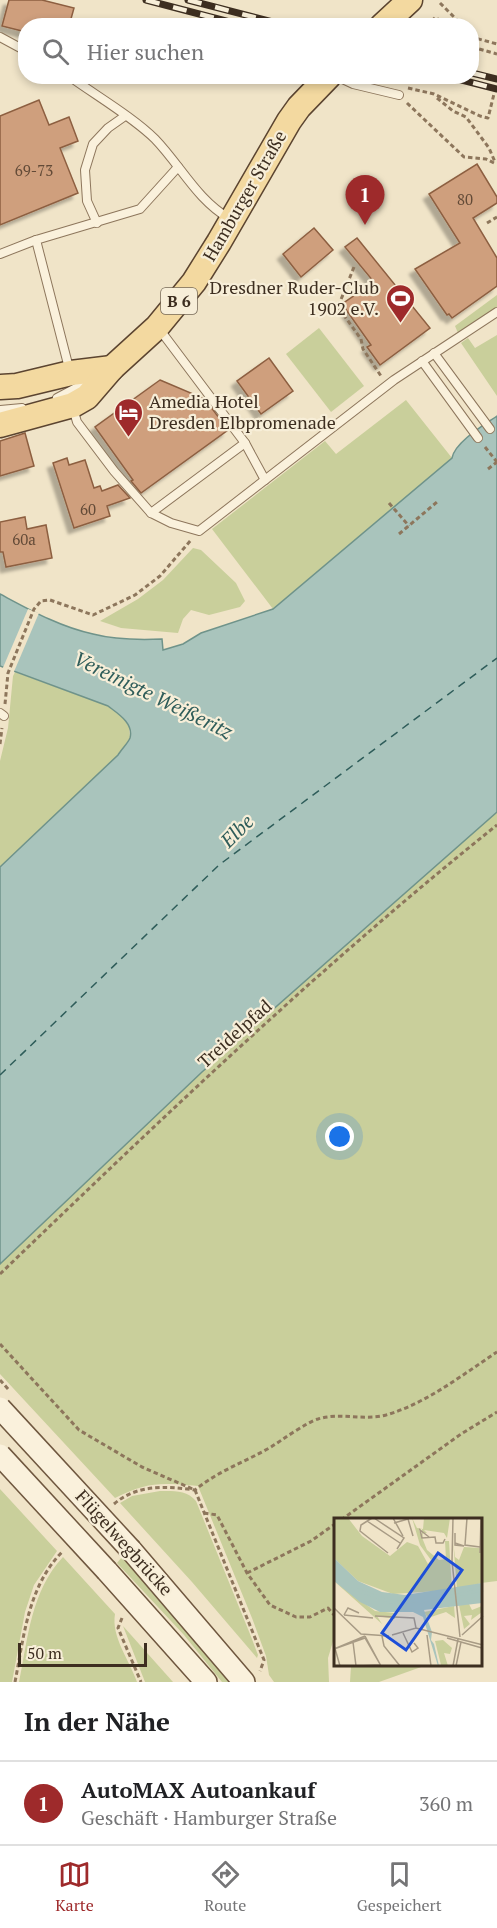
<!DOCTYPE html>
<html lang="de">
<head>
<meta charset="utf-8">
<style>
	:root { --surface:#fff; --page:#f2f2f2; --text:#202124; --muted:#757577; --line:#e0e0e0; --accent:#9e2a2b }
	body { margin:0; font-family:"PT Serif",serif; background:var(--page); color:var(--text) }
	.scale { position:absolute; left:18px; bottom:15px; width:129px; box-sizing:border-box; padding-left:6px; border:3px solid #3d2e20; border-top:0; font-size:16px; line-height:21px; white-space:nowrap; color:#3d2e20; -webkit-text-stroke:4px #f7eed8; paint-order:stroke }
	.you { position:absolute; left:340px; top:1137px; width:21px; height:21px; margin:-15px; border:4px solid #fff; border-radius:50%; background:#1a73e8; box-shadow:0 0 0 9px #1a73e833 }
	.badge { display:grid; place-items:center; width:39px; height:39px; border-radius:50%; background:var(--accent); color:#fff; font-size:20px; font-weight:700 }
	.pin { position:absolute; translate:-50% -50px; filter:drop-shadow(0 2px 3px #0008) }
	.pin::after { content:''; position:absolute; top:32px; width:21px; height:18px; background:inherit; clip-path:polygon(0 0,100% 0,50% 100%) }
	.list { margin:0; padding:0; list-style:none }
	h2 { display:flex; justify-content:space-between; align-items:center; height:78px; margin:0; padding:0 24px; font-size:26px }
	h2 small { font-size:20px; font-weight:400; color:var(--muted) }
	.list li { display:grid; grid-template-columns:39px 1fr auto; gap:18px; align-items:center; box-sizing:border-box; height:84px; padding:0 24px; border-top:2px solid var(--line) }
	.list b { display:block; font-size:22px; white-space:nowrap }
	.list p { margin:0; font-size:20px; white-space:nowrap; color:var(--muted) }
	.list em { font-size:20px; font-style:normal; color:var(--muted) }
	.icon { flex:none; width:33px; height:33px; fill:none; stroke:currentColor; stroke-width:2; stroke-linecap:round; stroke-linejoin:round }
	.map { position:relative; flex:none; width:497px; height:1682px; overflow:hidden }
	.search { position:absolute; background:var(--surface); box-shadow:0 3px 9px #0003; left:18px; right:18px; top:18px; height:66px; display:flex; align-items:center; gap:15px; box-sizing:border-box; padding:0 21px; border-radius:24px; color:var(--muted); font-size:22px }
	.sheet { height:162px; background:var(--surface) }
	nav { display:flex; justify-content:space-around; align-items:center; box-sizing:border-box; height:84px; border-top:2px solid var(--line); background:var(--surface); font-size:16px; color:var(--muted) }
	nav a { display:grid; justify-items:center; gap:3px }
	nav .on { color:var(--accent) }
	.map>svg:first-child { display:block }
	.green { fill:#c9cf9b }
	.water { fill:#a9c4bc; stroke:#6f938a; stroke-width:1.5 }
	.pier { fill:#f0e4c8 }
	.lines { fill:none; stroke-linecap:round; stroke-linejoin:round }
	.ferry { stroke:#2f5d5a; stroke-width:1.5; stroke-dasharray:8 6; stroke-linecap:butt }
	.building { fill:#cf9f7d; stroke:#8d5f41; stroke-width:1.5; filter:url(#shadow) }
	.lane-casing { stroke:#8d765c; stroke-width:10 }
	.secondary-casing { stroke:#6f573f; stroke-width:24 }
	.primary-casing { stroke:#5b4430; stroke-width:27 }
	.path { stroke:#8d765c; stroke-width:3; stroke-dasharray:4.5 3; stroke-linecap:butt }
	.lane { stroke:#faf1dc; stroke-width:8 }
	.secondary { stroke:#faf1dc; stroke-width:21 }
	.primary { stroke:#f3d9a0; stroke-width:24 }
	.rail-casing { stroke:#3d2e20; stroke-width:7 }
	.rail { stroke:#f7eed8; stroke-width:4.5; stroke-dasharray:14; stroke-linecap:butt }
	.secondary-bridge-casing { stroke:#6f573f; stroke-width:24; stroke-linecap:butt }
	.path-bridge { stroke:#8d765c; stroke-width:3; stroke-dasharray:4.5 3; stroke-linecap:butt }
	.secondary-bridge { stroke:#faf1dc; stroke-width:21 }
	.labels { text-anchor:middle; stroke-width:4.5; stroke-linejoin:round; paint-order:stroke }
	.number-label { font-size:15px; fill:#624a37 }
	.shield { fill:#f7eed8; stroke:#756857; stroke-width:1.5 }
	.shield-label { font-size:16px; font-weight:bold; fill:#3d2e20 }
	.street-label { font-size:18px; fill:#3d2e20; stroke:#f7eed8 }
	.poi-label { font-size:18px; fill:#3d2e20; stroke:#f7eed8; text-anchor:end }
	.water-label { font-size:20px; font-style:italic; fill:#2f5d5a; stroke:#f7eed8 }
	.inset-river { fill:none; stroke:#a9c4bc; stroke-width:3 }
	.inset-road { fill:none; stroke:#a89b85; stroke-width:1.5 }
	.view { fill:#1d4ed8; fill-opacity:0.15; stroke:#1d4ed8; stroke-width:3 }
	.inset-edge { fill:none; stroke:#3d2e20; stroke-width:3 }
</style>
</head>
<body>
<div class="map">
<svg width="497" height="1682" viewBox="0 0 497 1682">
	<defs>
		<filter id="shadow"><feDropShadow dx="-5.5" dy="5.5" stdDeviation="1.5" flood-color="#0004"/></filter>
	</defs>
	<rect width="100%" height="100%" fill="#f0e4c8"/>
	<g class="green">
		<polygon points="497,295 497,307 458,333 455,326"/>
		<polygon points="319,328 364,386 331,412 286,354"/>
		<polygon points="497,335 497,396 461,343 468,338 475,348"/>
		<polygon points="406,400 452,458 273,609 212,529 325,441 336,454"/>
		<polygon points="193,548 201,550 236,583 245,601 240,607 209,615 191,610 183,619 178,633 121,628 100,621 138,599 163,580"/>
		<polygon points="15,672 108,706 123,717 129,727 130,738 118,755 0,867 0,761 8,728 13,676"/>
		<path d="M497,812V1581L481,1583L480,1520H335V1635L328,1658L329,1682H274L269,1675L266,1656L252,1618L198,1486C161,1483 149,1481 115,1498L0,1374V1264L202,1072Z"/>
		<polygon points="0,1489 57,1551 34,1585 25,1612 12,1682 0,1682"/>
		<path d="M160,1491C174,1491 187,1490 196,1501L250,1634L258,1655L257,1658L192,1582L120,1503L132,1496Z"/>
		<path d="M63,1557L115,1614C111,1637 130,1661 137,1682H19C28,1638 31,1591 63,1557Z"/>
		<polygon points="122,1557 233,1682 222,1682 184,1635 117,1563"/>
		<polygon points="123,1626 173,1682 145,1682"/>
		<polygon points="351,1666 424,1666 379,1682 350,1682"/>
	</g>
	<path class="water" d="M497,416V812L202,1072L0,1264V867L118,755C121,750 128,743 130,738C134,723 117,713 108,706L0,666V594C30,610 60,627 93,634C116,640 139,640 162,639L163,650L183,644L201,633L273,609L452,458C455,442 484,425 497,416Z"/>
	<polygon class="pier" points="28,609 39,613 13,674 2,670"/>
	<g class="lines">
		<polyline class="ferry" points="0,1075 219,865 497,658"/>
	</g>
	<g class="building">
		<polygon points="9,0 42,0 74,8 69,26 26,26 26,32 2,26"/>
		<polygon points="39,100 49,125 69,117 78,141 60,148 78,193 0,225 0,116"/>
		<polygon points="477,164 497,197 497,203 473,218 497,258 497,286 452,318 449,314 447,315 415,269 460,243 429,194"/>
		<polygon points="314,228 333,250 301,277 283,254"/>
		<polygon points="357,238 430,328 380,365 367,347 371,345 342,304 374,282 345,247"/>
		<polygon points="269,358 293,391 261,414 237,381"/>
		<polygon points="160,380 205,399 228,430 141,493 131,481 133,480 95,427"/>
		<polygon points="25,433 34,466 0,476 0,441"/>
		<polygon points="67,458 69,465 85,460 94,488 100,486 102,491 118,485 130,498 107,506 110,516 74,528 53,463"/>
		<polygon points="25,517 27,529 46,525 52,558 6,567 3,552 0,552 0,522"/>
	</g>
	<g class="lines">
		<defs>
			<g id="lane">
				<polyline points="0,37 26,51"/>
				<path d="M69,76C95,95 133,117 155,139C181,166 197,200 230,219"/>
				<polyline points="336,76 353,84 399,95"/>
				<polyline points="97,223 87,201 85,170 93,144 108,128 125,116"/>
				<polyline points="0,254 36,240"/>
				<polyline points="434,353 490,429"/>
				<polyline points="422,361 478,438"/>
				<polyline points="70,372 36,240 140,209 178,167"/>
				<polyline points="57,398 89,381"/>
				<polyline points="73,408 77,422 114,471 151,513 171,523 199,531 394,380 497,312"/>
				<polyline points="0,410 22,408"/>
				<polyline points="245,443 265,480"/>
				<polyline points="151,513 245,443 160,330"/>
				<polyline points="0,713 4,716"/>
			</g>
			<g id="secondary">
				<polyline points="131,1550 244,1682"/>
				<polyline points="107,1571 206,1682"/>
			</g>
			<g id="primary">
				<polyline points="382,26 410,0"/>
				<polyline points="0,387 17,386 71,373 112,368"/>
				<polyline points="0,425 73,405 87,397 112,368 157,327 194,282 219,242 289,121 299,107 329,76"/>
			</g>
		</defs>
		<use href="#lane" class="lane-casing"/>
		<use href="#secondary" class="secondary-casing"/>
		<use href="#primary" class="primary-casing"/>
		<g class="path">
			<polyline points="440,3 463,26"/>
			<polyline points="426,26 436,17 441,23 438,26"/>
			<polyline points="472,34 475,38 497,44"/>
			<polyline points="472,47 497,54"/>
			<polyline points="408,88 434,94 480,116 488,118 494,94"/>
			<polyline points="437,98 453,111 466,117 489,148 495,162"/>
			<polyline points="407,103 464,157 486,159 496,164"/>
			<polyline points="487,223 497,217"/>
			<polyline points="354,267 338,307 361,339 363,349 381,376"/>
			<polyline points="485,447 497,462"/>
			<polyline points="488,469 497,462"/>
			<polyline points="389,503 409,526"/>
			<polyline points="399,534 437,502"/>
			<polyline points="5,704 8,673 34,609 41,601 50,600 93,615 135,595 160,576 191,540"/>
			<polyline points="0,744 2,728"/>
			<path d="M0,1274C161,1119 323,964 497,825"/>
			<polyline points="0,1344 79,1430 142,1467 195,1490 264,1660 260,1671"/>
			<path d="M114,1504C137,1484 167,1486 195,1490C218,1471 245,1462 271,1447C282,1440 307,1422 318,1419C340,1412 364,1421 386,1415C427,1403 462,1375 497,1352"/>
			<polyline points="204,1513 217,1515 247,1573 270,1605 296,1617 310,1617 328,1608 335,1616"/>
			<polyline points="341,1520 461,1434 497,1412"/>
			<polyline points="247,1573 311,1541 335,1524"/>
			<polyline points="122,1618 118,1628 141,1682"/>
			<path d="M15,1682C24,1636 28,1586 63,1551"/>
		</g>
		<use href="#lane" class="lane"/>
		<use href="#secondary" class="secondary"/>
		<use href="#primary" class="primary"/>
		<defs>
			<g id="rail">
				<polyline points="146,0 245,26"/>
				<polyline points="188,0 288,26"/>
				<polyline points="472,73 497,79"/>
				<polyline points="446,76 497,89"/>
			</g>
		</defs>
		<use href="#rail" class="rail-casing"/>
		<use href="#rail" class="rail"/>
		<defs>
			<g id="secondary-bridge">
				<polyline points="0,1408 131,1550"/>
				<polyline points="0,1455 107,1571"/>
			</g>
		</defs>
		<use href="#secondary-bridge" class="secondary-bridge-casing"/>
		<polyline class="path-bridge" points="0,1380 9,1390"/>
		<use href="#secondary-bridge" class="secondary-bridge"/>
	</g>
	<defs>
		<symbol id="stadium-pin" viewBox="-11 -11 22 30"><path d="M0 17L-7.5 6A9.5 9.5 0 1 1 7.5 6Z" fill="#9e2a2b" stroke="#f7eed8"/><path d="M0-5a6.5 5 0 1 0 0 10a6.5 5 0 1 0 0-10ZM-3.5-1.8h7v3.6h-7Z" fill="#fff"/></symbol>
		<symbol id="hotel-pin" viewBox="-11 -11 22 30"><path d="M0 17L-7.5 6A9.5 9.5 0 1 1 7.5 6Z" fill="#9e2a2b" stroke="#f7eed8"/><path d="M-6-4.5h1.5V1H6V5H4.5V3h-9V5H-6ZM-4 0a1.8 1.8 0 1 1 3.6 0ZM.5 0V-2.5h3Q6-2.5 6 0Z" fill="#fff"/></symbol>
	</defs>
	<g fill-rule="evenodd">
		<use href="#stadium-pin" x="384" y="282" width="33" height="45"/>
		<use href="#hotel-pin" x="112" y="396" width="33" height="45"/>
	</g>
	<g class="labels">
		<g class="number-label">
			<text x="34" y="176">69-73</text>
			<text x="465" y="205">80</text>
			<text x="88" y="515">60</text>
			<text x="24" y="545">60a</text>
		</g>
		<rect class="shield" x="161" y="288" width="36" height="26" rx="4.5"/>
		<g class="shield-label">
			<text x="179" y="307">B 6</text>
		</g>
		<g class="street-label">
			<text transform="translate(245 196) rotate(-60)" y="6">Hamburger Straße</text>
			<text transform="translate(235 1034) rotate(-42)" y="6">Treidelpfad</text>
			<text transform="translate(124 1543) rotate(48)" y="6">Flügelwegbrücke</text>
		</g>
		<g class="poi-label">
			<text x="379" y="294">Dresdner Ruder-Club<tspan x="379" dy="21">1902 e.V.</tspan></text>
			<text x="149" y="408" text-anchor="start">Amedia Hotel<tspan x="149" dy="21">Dresden Elbpromenade</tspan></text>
		</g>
		<g class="water-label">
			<text transform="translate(153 695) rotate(26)" y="7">Vereinigte Weißeritz</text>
			<text transform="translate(237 831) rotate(-45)" y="7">Elbe</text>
		</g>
	</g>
	<g transform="translate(334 1518)">
		<rect width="148" height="148" fill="#f0e4c8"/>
		<path d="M0,0H14L28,18L56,38L73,24L84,28L94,46L97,42L86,27L78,0L83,10L89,11L90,0H116L113,20L110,15L90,12L93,15H89L88,20V11L85,12L93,32L105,42L112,41L111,23H115L118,72L59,76L24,63L0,40ZM119,23L121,39L125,42L130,29L145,30L148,24V65L123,71ZM0,63L41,93L61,95V101L43,98L48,106ZM135,86L138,92L148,88V94L137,102L138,97L130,98L136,106L130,111L125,87ZM120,88L121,100L112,94L94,100L90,94ZM109,122L118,130L116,136L110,135L114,148L107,147L101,123Z" fill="#c9cf9b"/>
		<path d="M0,40L24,63L48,74L71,77L148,65V85L90,92L98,114L97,122L100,126L105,148H104L89,99L79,94H46L26,84L0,63Z" fill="#a9c4bc"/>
		<path class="inset-river" d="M0,51L21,71L57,84L90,83L149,72"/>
		<path class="inset-road" d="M38,0L27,7L26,13L54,35M40,0L70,20L63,31M59,0L69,18M119,0L118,43L126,119M133,0L131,27L146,29M33,3L66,25M60,5L74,1L79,18M95,19L86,12L88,20L101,19L102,25H109L111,21M121,25L130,28L121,27V15M146,35L147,0M0,90L27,116L55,118M10,97L39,100M10,97L14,90L25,95M41,98L80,100L82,110M69,115L78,134L84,130L80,125M58,117L82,110L149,127M93,117L97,148M128,117L149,98M31,118L47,148M48,118L50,128L66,148M113,120L148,130M19,124L22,148M0,127L6,148M0,131L31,118M0,131L31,120L47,148M24,148L46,147M119,148L124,121M122,148L127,124"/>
		<path class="view" d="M104,35L128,52L72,132L48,115Z"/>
		<rect width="148" height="148" class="inset-edge"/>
	</g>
</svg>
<div class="scale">50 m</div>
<div class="you"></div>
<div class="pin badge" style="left:365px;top:225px">1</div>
<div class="search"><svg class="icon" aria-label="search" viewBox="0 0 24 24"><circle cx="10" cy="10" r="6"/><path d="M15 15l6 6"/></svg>Hier suchen</div>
</div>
<section class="sheet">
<h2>In der Nähe<small></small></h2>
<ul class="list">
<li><span class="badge">1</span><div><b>AutoMAX Autoankauf</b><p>Geschäft · Hamburger Straße</p></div><em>360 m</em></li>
</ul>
</section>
<nav>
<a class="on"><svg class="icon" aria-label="map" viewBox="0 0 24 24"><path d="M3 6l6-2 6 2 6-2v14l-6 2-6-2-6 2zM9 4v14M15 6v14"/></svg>Karte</a>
<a><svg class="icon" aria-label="directions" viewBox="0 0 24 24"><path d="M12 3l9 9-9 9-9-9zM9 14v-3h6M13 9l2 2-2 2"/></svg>Route</a>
<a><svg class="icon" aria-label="saved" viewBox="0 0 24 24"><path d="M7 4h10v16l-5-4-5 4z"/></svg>Gespeichert</a>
</nav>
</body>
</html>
